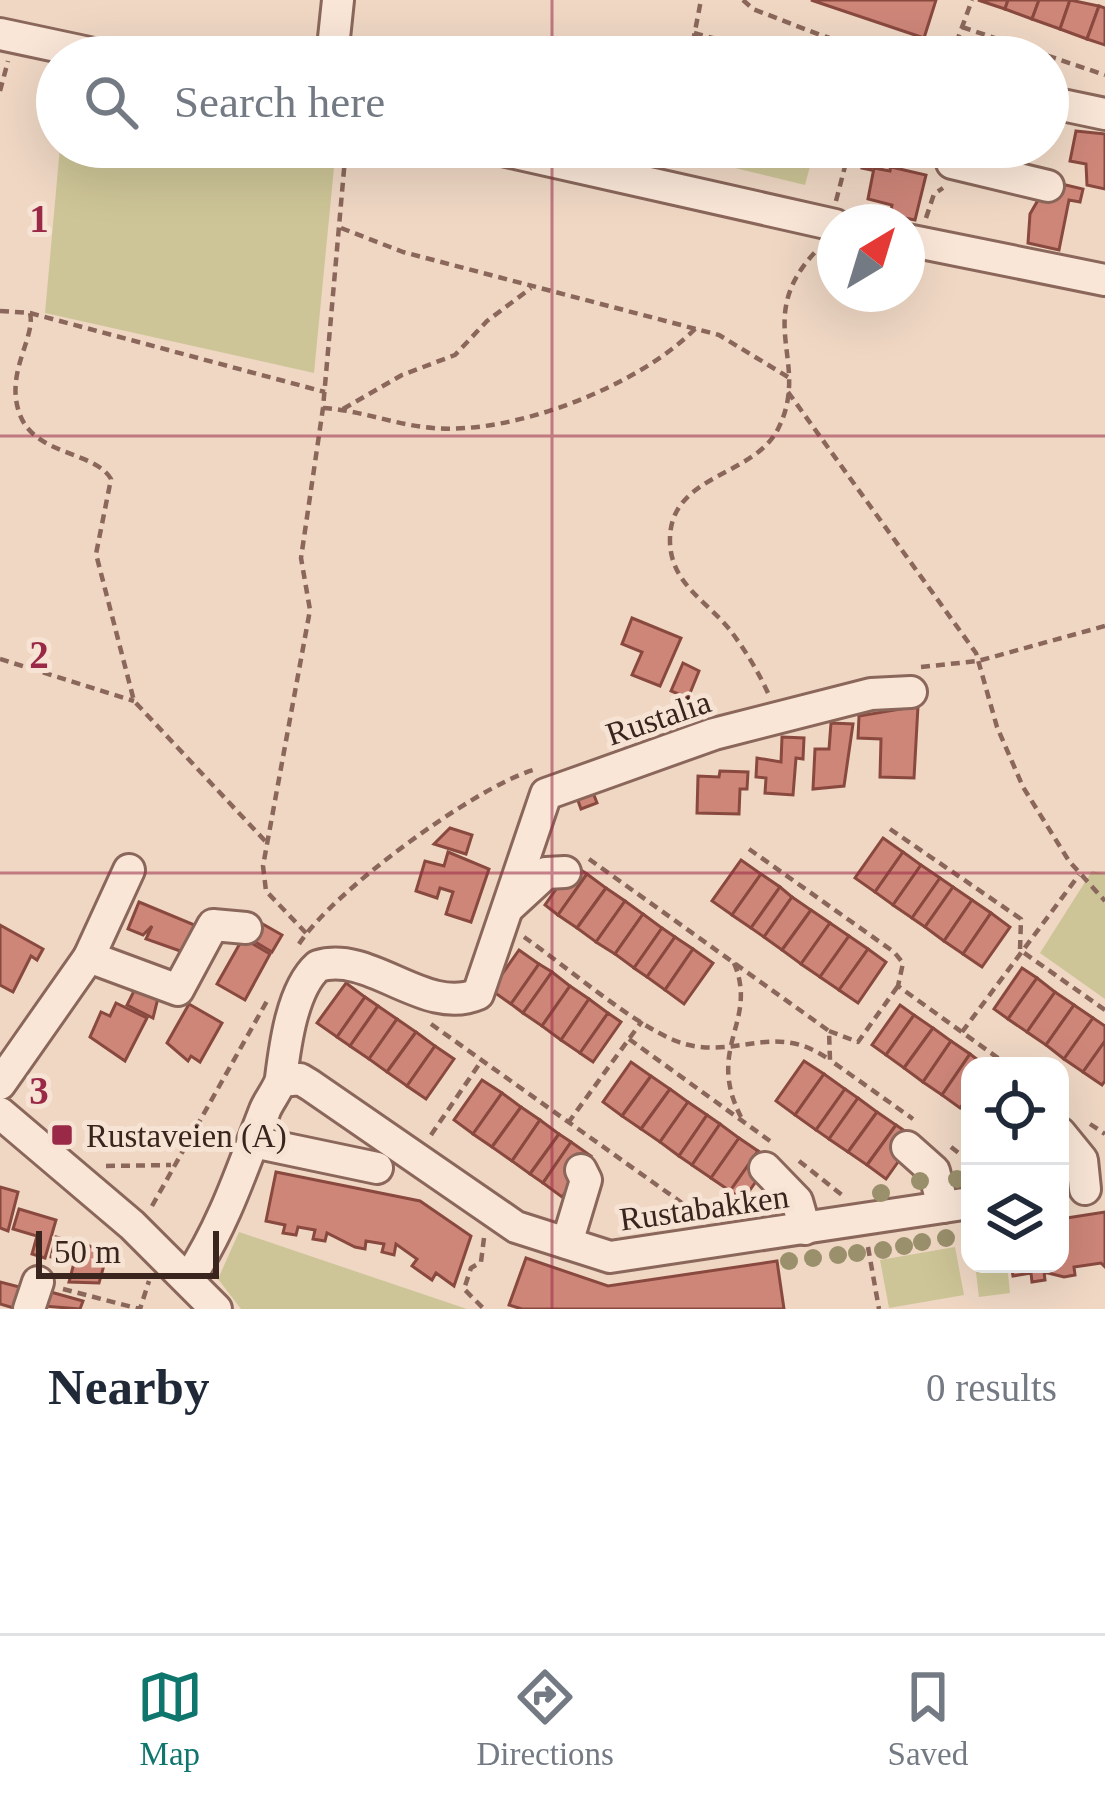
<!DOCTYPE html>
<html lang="en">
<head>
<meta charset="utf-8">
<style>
	:root { --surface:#fff; --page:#f2f2f3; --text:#1f2937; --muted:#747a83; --line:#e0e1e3; --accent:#0f766e }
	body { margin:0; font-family:"Times New Roman",serif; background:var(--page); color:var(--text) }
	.controls { position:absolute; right:36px; bottom:36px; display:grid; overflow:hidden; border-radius:24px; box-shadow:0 12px 48px #0002 }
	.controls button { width:108px; height:108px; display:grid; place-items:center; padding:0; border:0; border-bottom:3px solid var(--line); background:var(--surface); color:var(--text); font:60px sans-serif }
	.compass { position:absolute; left:817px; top:204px; width:108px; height:108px; border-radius:50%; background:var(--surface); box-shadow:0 12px 48px #0002; rotate:38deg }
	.scale { position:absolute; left:36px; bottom:30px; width:183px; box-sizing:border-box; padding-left:12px; border:6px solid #39241e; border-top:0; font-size:33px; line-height:42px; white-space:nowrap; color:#39241e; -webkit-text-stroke:9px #f6e3d3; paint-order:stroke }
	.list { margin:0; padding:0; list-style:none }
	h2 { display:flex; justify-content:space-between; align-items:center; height:156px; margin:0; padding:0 48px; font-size:51px }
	h2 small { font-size:39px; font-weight:400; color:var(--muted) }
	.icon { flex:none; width:66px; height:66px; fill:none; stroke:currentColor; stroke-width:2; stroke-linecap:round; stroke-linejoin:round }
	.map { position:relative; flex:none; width:1105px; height:1309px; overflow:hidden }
	.search { position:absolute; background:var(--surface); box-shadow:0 12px 48px #0002; left:36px; right:36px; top:36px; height:132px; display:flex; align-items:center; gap:30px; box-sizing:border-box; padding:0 42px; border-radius:66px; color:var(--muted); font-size:45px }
	.sheet { height:324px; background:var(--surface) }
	nav { display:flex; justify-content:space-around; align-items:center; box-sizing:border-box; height:168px; border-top:3px solid var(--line); background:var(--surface); font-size:33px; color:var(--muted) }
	nav a { display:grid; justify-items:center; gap:6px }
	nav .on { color:var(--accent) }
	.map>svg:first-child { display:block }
	.green { fill:#cdc597 }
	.building { fill:#ce8679; stroke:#89493f; stroke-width:3 }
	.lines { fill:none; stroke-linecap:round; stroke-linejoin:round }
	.minor-casing { stroke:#8a675a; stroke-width:36 }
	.path { stroke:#8a675a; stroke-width:4.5; stroke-dasharray:9 6; stroke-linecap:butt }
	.minor { stroke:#f9e6d7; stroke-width:30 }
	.tree { fill:#9b906c }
	.grid { fill:none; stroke:#9a2947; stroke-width:3; stroke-opacity:0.55 }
	.poi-dot { fill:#9a2947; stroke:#f6e3d3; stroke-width:4.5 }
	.labels { text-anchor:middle; stroke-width:10; stroke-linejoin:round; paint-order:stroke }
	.street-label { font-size:33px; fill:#39241e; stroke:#f6e3d3 }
	.poi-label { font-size:33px; fill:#39241e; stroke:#f6e3d3; text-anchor:start }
	.grid-label { font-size:39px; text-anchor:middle; font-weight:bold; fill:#9a2947; stroke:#f6e3d3; stroke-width:10; stroke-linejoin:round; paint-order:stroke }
</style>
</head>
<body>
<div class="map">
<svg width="1105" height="1309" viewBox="0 0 1105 1309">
	<rect width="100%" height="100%" fill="#efd7c4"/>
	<g class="green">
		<polygon points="60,147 336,147 314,373 45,313"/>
		<polygon points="701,147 815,147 805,185 698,159"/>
		<polygon points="1092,871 1105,874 1105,999 1040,953"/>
		<polygon points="239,1232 467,1309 241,1309 218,1279"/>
		<polygon points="955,1247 964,1295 889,1308 880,1260"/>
		<polygon points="975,1264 1007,1264 1010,1293 979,1297"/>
	</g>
	<g class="building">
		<polygon points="811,0 936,0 924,38"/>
		<polygon points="978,0 1008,0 1005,9"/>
		<polygon points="1008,0 1039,0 1032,19 1005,9"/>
		<polygon points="1039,0 1070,0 1060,29 1032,19"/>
		<polygon points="1070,0 1099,6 1087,39 1060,29"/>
		<polygon points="1099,6 1105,8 1105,45 1087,39"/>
		<polygon points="1076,131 1105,134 1105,189 1087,185 1086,164 1070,161"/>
		<polygon points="599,147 630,147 630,158 599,157"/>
		<polygon points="867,147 898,154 895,168 872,164 871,170 862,168"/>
		<polygon points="891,167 926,175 915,220 890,215 892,205 868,199 874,168 890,171"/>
		<polygon points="1049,181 1083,189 1080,202 1069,200 1059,250 1028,243 1030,214"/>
		<polygon points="632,618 681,638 660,686 632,675 642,652 622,644"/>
		<polygon points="683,663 699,671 688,698 671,691"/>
		<polygon points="918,706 914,778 880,777 881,739 858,738 859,716"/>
		<polygon points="831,723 853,724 844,786 813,789 815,749 829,749"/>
		<polygon points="782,737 804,738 803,759 796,758 793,795 765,793 766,778 756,777 757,758 781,762"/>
		<polygon points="720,771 748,772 747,789 740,789 739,814 697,813 698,776 719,777"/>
		<polygon points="592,790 597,803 581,809 576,795"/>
		<polygon points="450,828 472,835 466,854 434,844"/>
		<polygon points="883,838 903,852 875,892 855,878"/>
		<polygon points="448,852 489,869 471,922 446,914 453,892 440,888 437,898 416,891 425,861 444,866"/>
		<polygon points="903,852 921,865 893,905 875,892"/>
		<polygon points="741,860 761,874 732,915 712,901"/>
		<polygon points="573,865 587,874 558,915 545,905"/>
		<polygon points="921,865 940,878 912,918 893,905"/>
		<polygon points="587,874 606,888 577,928 558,915"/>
		<polygon points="761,874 780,887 751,928 732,915"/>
		<polygon points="940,878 953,887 925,927 912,918"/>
		<polygon points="780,887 792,897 764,937 751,928"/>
		<polygon points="953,887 972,900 944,941 925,927"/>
		<polygon points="606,888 625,901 596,942 577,928"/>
		<polygon points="792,897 811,910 782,950 764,937"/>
		<polygon points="972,900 991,913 963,954 944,941"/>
		<polygon points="625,901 643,914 615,954 596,942"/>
		<polygon points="139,902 197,926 186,953 146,939 152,926 143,935 128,929"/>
		<polygon points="811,910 830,923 801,964 782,950"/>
		<polygon points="991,913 1010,927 982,967 963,954"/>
		<polygon points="643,914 662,928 634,968 615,954"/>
		<polygon points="254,919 282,935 272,952 245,936"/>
		<polygon points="830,923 849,936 820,977 801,964"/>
		<polygon points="0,925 43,949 37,960 31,956 13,992 0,985"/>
		<polygon points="662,928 675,937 647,977 634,968"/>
		<polygon points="849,936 868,949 839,990 820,977"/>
		<polygon points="675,937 693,949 665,990 647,977"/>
		<polygon points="243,938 270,954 245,1000 217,984"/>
		<polygon points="693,949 713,963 684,1004 665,990"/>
		<polygon points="868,949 886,962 858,1003 839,990"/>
		<polygon points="519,950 539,964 511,1004 491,990"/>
		<polygon points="539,964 552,972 523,1013 511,1004"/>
		<polygon points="1022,968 1037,978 1008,1019 994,1009"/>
		<polygon points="552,972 570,986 542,1026 523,1013"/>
		<polygon points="1037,978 1055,992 1027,1032 1008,1019"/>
		<polygon points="346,983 365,997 337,1037 317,1023"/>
		<polygon points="570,986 589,999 561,1040 542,1026"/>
		<polygon points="136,987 158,998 153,1018 127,1005"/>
		<polygon points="1055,992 1074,1005 1046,1045 1027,1032"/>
		<polygon points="365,997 378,1006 350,1046 337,1037"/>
		<polygon points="589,999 608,1013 580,1053 561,1040"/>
		<polygon points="116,1003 147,1018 125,1061 90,1037 101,1012 110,1016"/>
		<polygon points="189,1004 222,1023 200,1062 191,1056 188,1061 167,1043"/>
		<polygon points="900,1005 914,1015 886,1055 872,1045"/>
		<polygon points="1074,1005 1093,1018 1064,1059 1046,1045"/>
		<polygon points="378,1006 397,1019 369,1059 350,1046"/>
		<polygon points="608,1013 621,1022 593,1062 580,1053"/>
		<polygon points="914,1015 933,1028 904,1068 886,1055"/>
		<polygon points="1093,1018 1105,1026 1105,1041 1083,1072 1064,1059"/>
		<polygon points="397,1019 416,1032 387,1072 369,1059"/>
		<polygon points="933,1028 951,1041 923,1082 904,1068"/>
		<polygon points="416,1032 435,1046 407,1086 387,1072"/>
		<polygon points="951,1041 970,1054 942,1095 923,1082"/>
		<polygon points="1105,1041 1105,1081 1102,1085 1083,1072"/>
		<polygon points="435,1046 454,1059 426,1099 407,1086"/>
		<polygon points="970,1054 986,1066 970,1066 970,1094 960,1108 942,1095"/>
		<polygon points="804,1061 824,1074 795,1115 776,1101"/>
		<polygon points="631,1062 651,1076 622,1116 603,1102"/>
		<polygon points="824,1074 845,1089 816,1130 795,1115"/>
		<polygon points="651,1076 670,1089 641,1129 622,1116"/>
		<polygon points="482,1080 502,1093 473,1134 454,1120"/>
		<polygon points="670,1089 688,1102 660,1142 641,1129"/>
		<polygon points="845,1089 858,1098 829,1139 816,1130"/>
		<polygon points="502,1093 521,1107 492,1147 473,1134"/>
		<polygon points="858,1098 877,1112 848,1152 829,1139"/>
		<polygon points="688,1102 707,1115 679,1156 660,1142"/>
		<polygon points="521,1107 540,1120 512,1161 492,1147"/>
		<polygon points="877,1112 896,1125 867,1165 848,1152"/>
		<polygon points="707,1115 720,1124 692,1165 679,1156"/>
		<polygon points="540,1120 559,1134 530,1174 512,1161"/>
		<polygon points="720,1124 739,1138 711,1178 692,1165"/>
		<polygon points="896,1125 915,1138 886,1179 867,1165"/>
		<polygon points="559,1134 571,1142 543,1183 530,1174"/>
		<polygon points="739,1138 758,1151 730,1191 711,1178"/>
		<polygon points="571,1142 591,1156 562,1197 543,1183"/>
		<polygon points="758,1151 771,1160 743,1200 730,1191"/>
		<polygon points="276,1172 420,1201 471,1236 454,1286 436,1273 432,1280 412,1266 417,1259 396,1244 394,1255 382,1252 384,1244 366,1241 365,1249 355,1247 327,1233 325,1241 313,1239 315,1230 298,1227 296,1235 283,1233 285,1225 266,1221"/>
		<polygon points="0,1187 18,1192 8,1231 0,1228"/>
		<polygon points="19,1209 56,1220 45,1258 32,1254 37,1236 13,1229"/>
		<polygon points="1105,1212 1105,1267 1101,1263 1074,1267 1075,1275 1064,1277 1044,1272 1045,1280 1032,1282 1031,1273 1013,1276 1011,1264 1060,1264 1060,1219"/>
		<polygon points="56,1237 108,1251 99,1283 69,1282 74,1263 51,1257"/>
		<polygon points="526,1258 608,1286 777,1261 784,1309 522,1309 509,1305"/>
		<polygon points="0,1282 27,1289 17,1309 0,1304"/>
		<polygon points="47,1291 83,1301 80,1309 43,1306"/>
	</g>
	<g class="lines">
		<defs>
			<g id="minor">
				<polyline points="0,34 108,57"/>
				<polyline points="332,57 338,0"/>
				<polyline points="1048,102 1105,114"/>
				<polyline points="489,147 835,225"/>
				<polyline points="956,147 952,163 1048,186"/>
				<polyline points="907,240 1105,280"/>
				<polyline points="509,907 546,873 565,872"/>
				<polyline points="89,957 178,990 213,925 246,928"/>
				<polyline points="282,1081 300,1079 310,1085 516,1227 610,1257 970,1203"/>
				<polyline points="0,1084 89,957 129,870"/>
				<polyline points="0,1113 132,1225 216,1309"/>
				<polyline points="1060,1133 1082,1160 1085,1189"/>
				<polyline points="253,1142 377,1168"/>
				<polyline points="907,1147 934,1171 943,1207"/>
				<polyline points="765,1168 797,1201 805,1229"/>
				<polyline points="567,1243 586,1180 581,1170"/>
				<path d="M189,1278C224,1225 242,1169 265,1110C269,1100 280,1087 281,1078C285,1046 292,989 318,966C371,950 425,1017 478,994L546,794L714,734L871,694L911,692"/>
				<polyline points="29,1309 38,1282"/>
			</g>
		</defs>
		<use href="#minor" class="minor-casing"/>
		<g class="path">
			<polyline points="743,0 753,9 877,57"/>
			<polyline points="962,27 1105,75"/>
			<polyline points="694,33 742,46 759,57"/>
			<polyline points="690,57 701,0"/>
			<polyline points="819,57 828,35"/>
			<polyline points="951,57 972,0"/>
			<polyline points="0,91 8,61"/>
			<polyline points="836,201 850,147"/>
			<polyline points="926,218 934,194 943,188"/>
			<polyline points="341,228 403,252 719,335 788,377"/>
			<path d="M0,311L30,313C36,338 4,373 20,415C36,456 95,451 111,479L96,554L134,701L267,843"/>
			<polyline points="30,313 325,392"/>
			<polyline points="788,392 976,653 997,727 1023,787 1069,861 1105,901"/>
			<path d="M323,408C360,410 395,425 433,428C514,435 639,386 696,328"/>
			<polyline points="343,409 402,375 455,355 487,321 531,288"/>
			<polyline points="0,659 134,701"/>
			<polyline points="921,667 978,661 1105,626"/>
			<path d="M768,693C758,671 745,650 730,630C707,601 671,584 670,542C668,474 753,478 778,429C812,362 751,319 817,250"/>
			<polyline points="890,829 1021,919 1020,950 1105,1010"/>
			<polyline points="749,849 894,952 903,963 898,986 1009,1066"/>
			<polyline points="589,859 829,1031 830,1060 913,1119"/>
			<polyline points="306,933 266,891 263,866 310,610 301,558 323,408 346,147"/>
			<path d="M524,937C566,966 631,1023 676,1041C733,1063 771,1020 827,1058"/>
			<path d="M299,944C332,892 474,788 533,770"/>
			<path d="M734,963C759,1022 705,1047 741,1117"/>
			<polyline points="431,1024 682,1203 692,1215"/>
			<polyline points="829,1031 858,1042 898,986"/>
			<polyline points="962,1032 1079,875"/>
			<polyline points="629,1039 770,1141"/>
			<polyline points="568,1123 642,1021"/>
			<polyline points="1090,1124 1105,1134"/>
			<polyline points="431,1135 482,1060"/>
			<polyline points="951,1147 970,1162"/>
			<polyline points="799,1161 842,1195"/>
			<polyline points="106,1166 171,1165"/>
			<polyline points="152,1206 267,1001"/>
			<polyline points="484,1238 481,1262 471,1268 464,1289 484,1309"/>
			<polyline points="868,1247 879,1309"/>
			<polyline points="63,1289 140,1309 149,1281"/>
		</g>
		<use href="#minor" class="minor"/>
	</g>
	<g class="tree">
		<circle cx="957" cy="1179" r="9"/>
		<circle cx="920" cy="1181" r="9"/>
		<circle cx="881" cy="1193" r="9"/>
		<circle cx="946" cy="1238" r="9"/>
		<circle cx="922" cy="1242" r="9"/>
		<circle cx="904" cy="1246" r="9"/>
		<circle cx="883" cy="1250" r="9"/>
		<circle cx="857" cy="1253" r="9"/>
		<circle cx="838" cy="1255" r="9"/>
		<circle cx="813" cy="1258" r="9"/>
		<circle cx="789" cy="1261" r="9"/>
	</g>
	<path class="grid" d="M552,0V57M552,147V1309M0,436H1105M0,873H1105"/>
	<rect class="poi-dot" x="50" y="1123" width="24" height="24" rx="6"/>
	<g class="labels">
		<g class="street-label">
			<text transform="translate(658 717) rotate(-19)" y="12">Rustalia</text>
			<text transform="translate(704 1207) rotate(-8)" y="12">Rustabakken</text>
		</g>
		<g class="poi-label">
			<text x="86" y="1147">Rustaveien (A)</text>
		</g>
	</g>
	<g class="grid-label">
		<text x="39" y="232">1</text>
		<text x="39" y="668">2</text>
		<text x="39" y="1104">3</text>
	</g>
</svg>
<div class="controls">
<button><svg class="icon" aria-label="locate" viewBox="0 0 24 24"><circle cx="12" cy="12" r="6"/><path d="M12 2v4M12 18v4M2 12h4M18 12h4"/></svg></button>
<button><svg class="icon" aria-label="layers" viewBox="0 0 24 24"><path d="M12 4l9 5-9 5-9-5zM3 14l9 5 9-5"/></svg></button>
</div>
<svg class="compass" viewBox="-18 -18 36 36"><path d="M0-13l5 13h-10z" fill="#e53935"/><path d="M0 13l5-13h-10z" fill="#747a83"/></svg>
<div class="scale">50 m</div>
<div class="search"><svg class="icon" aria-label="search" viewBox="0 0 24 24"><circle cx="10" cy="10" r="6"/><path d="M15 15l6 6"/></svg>Search here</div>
</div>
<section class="sheet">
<h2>Nearby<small>0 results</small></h2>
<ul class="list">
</ul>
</section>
<nav>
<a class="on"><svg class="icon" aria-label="map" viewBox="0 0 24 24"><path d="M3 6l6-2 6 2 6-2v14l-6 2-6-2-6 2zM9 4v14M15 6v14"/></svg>Map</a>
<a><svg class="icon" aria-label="directions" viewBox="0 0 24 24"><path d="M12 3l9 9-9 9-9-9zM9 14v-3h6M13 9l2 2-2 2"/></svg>Directions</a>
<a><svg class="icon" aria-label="saved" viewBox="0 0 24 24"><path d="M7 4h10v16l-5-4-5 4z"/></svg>Saved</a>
</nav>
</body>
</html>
